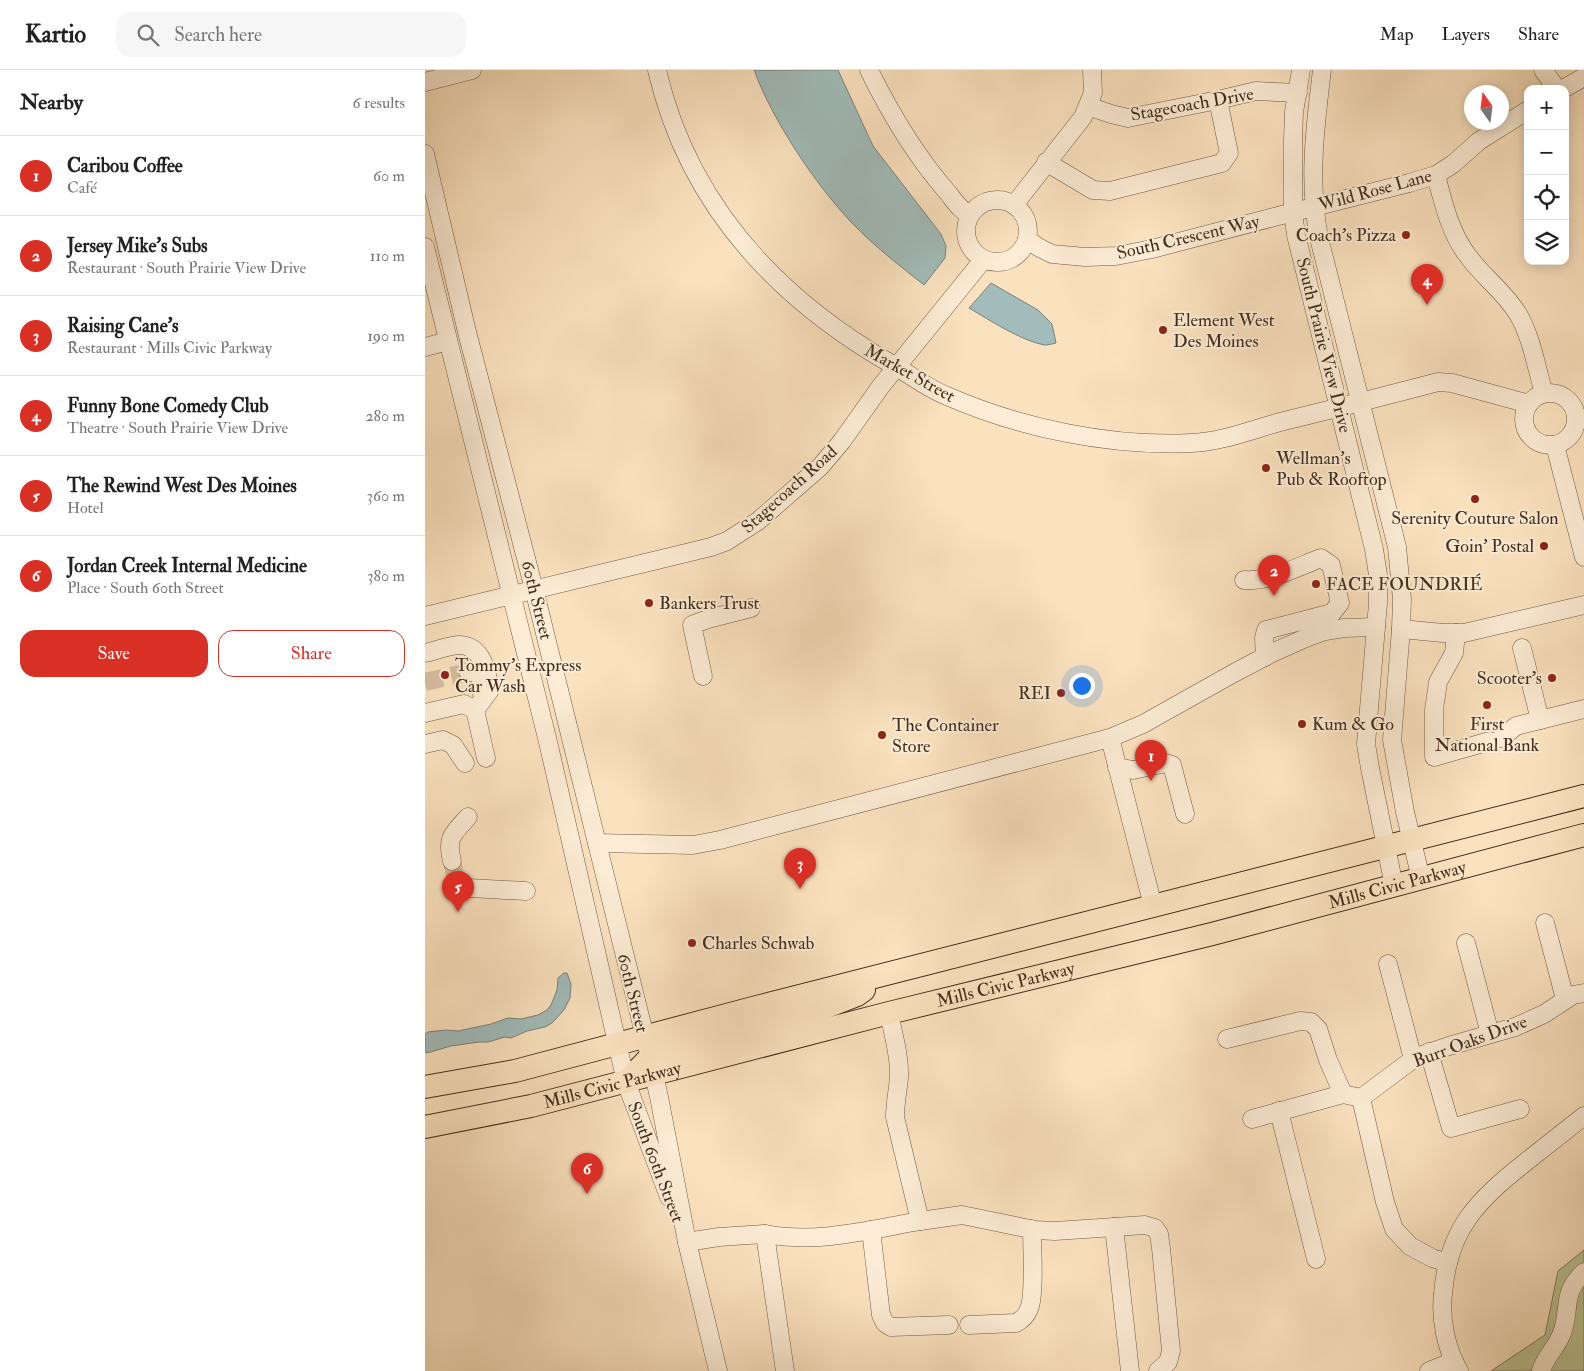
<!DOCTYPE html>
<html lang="en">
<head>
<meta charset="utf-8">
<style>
	:root { --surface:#fff; --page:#f6f6f6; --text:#222; --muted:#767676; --line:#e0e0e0; --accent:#d93025 }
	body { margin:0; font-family:"IM FELL Double Pica",serif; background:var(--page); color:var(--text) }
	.controls { position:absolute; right:15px; top:15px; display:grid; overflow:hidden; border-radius:10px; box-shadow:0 2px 12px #0003 }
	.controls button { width:45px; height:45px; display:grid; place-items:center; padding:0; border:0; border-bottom:1px solid var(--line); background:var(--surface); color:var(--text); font:25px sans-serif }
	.compass { position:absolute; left:1039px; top:15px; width:45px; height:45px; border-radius:50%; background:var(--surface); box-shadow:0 2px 12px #0003; rotate:346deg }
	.you { position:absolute; left:656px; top:615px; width:18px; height:18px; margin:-12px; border:4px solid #fff; border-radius:50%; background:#1a73e8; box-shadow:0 0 0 8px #1a73e833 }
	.badge { display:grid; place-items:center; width:32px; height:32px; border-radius:50%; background:var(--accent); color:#fff; font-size:16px; font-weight:700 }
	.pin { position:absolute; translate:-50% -41px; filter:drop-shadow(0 1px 2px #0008) }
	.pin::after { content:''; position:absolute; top:26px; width:18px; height:15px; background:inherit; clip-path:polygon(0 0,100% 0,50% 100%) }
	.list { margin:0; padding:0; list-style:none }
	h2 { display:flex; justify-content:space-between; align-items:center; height:65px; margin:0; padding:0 20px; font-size:21px }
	h2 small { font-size:16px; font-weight:400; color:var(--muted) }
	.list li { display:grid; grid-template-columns:32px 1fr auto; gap:15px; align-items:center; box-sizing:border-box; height:80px; padding:0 20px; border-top:1px solid var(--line) }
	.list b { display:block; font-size:19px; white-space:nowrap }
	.list p { margin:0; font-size:16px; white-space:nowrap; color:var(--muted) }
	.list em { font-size:16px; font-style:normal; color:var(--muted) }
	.actions { display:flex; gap:10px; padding:15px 20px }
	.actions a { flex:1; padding:11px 0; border:1px solid var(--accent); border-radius:15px; text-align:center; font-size:18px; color:var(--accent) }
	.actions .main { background:var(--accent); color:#fff }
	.icon { flex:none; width:28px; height:28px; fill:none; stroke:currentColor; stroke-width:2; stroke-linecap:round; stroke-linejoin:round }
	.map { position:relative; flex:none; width:1159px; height:1301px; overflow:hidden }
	header { display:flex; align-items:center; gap:30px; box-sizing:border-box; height:70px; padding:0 25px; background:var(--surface); border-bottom:1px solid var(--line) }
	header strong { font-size:24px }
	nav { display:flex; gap:28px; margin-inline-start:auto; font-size:18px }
	.search { width:350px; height:45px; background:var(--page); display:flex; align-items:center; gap:12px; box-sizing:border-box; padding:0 18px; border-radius:15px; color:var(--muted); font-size:19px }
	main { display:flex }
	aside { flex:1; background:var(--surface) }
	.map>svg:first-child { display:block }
	.green { fill:#bcc494; stroke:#7f7858 }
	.water { fill:#a1bcba; stroke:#7b837b }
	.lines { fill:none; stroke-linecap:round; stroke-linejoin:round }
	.minor-tunnel { stroke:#d6be9f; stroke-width:18; stroke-dasharray:18 9; stroke-linecap:butt }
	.minor-casing { stroke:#705a46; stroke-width:19 }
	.major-casing { stroke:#422d1d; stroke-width:24 }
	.minor { stroke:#fcecd5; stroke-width:18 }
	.major { stroke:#fbe2bf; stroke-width:22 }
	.poi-dot { fill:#8f2418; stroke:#fcecd5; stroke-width:2 }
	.labels { text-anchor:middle; stroke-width:4; stroke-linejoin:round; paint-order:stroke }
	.street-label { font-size:18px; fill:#422d1d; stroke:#fcecd5 }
	.poi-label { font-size:18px; fill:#422d1d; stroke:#fcecd5; text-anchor:start }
</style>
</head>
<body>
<header>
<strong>Kartio</strong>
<div class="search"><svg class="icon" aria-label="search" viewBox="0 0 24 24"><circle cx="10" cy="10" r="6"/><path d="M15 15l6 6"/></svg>Search here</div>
<nav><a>Map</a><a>Layers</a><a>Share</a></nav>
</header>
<main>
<aside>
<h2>Nearby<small>6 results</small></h2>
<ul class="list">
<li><span class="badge">1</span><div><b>Caribou Coffee</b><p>Café</p></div><em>60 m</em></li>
<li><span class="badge">2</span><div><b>Jersey Mike's Subs</b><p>Restaurant · South Prairie View Drive</p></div><em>110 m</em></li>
<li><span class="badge">3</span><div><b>Raising Cane's</b><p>Restaurant · Mills Civic Parkway</p></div><em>190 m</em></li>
<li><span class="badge">4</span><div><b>Funny Bone Comedy Club</b><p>Theatre · South Prairie View Drive</p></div><em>280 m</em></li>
<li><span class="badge">5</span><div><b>The Rewind West Des Moines</b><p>Hotel</p></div><em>360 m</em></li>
<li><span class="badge">6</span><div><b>Jordan Creek Internal Medicine</b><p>Place · South 60th Street</p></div><em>380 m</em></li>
</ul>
<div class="actions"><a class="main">Save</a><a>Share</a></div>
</aside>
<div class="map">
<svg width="1159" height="1301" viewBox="0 0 1159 1301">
	<rect width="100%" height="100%" fill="#fbe2bf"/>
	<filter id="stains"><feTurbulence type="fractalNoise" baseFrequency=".004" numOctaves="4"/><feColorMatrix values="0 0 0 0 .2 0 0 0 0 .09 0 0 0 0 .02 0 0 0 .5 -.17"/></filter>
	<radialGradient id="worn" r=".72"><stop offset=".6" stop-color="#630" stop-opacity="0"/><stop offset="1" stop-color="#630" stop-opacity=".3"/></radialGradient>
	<polygon class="green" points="1159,1180 1159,1301 1066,1301 1120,1265 1133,1201"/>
	<g class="water">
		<path d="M329,0H413L448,76L516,164L521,176L520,188L499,215C475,196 449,176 427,153C390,114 348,51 329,0Z"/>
		<path d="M566,213L613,240L627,254L631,273C627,274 623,275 619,275C595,270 566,251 544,238Z"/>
		<polygon points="139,903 142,903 146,914 145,928 139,940 127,953 120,957 102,961 86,968 80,967 63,972 54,972 26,976 2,983 0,982 0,964 3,962 21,960 33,961 66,954 83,948 96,949 113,945 122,940 126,935 132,920 133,908"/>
	</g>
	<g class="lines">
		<g class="minor-tunnel">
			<polyline points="0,612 43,602"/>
			<polyline points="27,791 32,814"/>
		</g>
		<defs>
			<g id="minor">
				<path d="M232,0C263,134 351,228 468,295C486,305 502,318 522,326C595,358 686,377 766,373C796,372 826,360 855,352C908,339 960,326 1013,312L1027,313L1104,334"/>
				<path d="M444,0C466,45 491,86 523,123C529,130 536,142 545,144"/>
				<polyline points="876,0 869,42 868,71 868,142 871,165 949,479 953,505 953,533 941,674 945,698 969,816"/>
				<path d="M897,0C890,58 883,110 894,168L972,477L977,529L976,559L967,670L980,742L996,809"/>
				<polyline points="1118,0 1132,19"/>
				<polyline points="0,12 47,0"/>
				<polyline points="1138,19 1159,7"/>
				<polyline points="663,36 686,44 703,48 793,30 831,21 873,23"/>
				<polyline points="0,84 42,262 109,519 225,987 234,1027 262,1172 293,1301"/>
				<polyline points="621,92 668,120 685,121 797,93 804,83 793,30"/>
				<path d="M1011,105C1018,132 1025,163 1043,186C1058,207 1079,221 1093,244C1107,268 1111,297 1119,323"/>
				<circle cx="572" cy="161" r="31"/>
				<polyline points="589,135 658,47 668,23 667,0"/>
				<polyline points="602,169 613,177 627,184 660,187 691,186 727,179 853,146 984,113 1011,105 1028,94 1054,71 1103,40"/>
				<polyline points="0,177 123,672 201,1012 244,1127"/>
				<polyline points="0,277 23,271"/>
				<circle cx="1125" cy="349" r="26"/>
				<polyline points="1130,375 1159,487"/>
				<path d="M819,510C845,512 872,497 896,488L906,495L915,533L907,543L841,560L839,568L840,587"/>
				<polyline points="0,546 286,477 302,471 333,451 395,397 417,371 456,316 558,190"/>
				<polyline points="976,559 1018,563 1039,563 1159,535"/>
				<polyline points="1031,563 1029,583 1013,612 1009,640 1009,687 1065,671"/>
				<path d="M0,583C11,581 24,575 35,575C58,576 62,602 65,620L50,640"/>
				<polyline points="43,602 50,602 56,608 58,618 56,621"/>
				<polyline points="278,606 267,555 283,549 326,538"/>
				<polyline points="0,643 39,634 50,640 61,688"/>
				<polyline points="1115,650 1159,639"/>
				<polyline points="685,668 728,836"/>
				<polyline points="1076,668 1091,656 1115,650 1097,578"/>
				<polyline points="0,674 18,670 28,675 40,693"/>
				<polyline points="692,697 708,700 741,693 747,695 760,744"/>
				<polyline points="172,773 268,775 295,770 685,668 718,654 809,603 847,583 883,567 900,561 919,558 951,557"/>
				<path d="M27,791C21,767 28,764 43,747"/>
				<polyline points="32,814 44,818 101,821"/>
				<polyline points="1120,853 1140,929"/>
				<polyline points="1041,873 1065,964"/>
				<polyline points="963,894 988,989"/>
				<polyline points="802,969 875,951 886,952 893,959 903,990 918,1024"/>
				<polyline points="1004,982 1026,1058 1095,1039"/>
				<polyline points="936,1028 960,1132 969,1159 985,1176 1007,1188 1023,1193"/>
				<polyline points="854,1041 891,1189"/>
				<polyline points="827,1049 918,1024 936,1028 991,987 1024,976 1090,957 1119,944 1148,925 1159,923"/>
				<polyline points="495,1151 537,1145 610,1160 630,1161 720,1155 730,1158 734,1164 736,1178 746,1281 743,1292 733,1301"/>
				<polyline points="689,1157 705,1301"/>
				<polyline points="446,1160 456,1245 460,1253 466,1257 524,1255"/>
				<path d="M340,1164C393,1174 443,1160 495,1151L470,1047C470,1033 473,1021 474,1007C475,986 468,964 464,943"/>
				<polyline points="262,1172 294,1167 340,1164 360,1301"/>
				<path d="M544,1255L591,1253C597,1250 601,1246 604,1239C610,1226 607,1176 607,1159"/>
				<polyline points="1004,1301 1029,1291"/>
				<path d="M1034,1301C1021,1278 1015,1249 1018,1224C1023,1158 1053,1130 1102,1091C1121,1076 1140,1061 1159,1046"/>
				<path d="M1116,1301C1120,1287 1132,1277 1137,1263C1146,1238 1136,1224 1159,1202"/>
			</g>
			<g id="major">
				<polyline points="201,1012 225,987 381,945 432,925 439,920"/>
				<polyline points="0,1017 90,1001 328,938 1159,726"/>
				<path id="s1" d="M0,1057L106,1036L464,943L787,864L1159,765"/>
			</g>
		</defs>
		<use href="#minor" class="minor-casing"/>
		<use href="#major" class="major-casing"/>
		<use href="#minor" class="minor"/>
		<use href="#major" class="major"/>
	</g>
	<g class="poi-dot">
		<circle cx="981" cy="165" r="5"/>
		<circle cx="738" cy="260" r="5"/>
		<circle cx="841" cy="398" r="5"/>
		<circle cx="1050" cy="429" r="5"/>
		<circle cx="1119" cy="476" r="5"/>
		<circle cx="891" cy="514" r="5"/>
		<circle cx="224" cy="533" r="5"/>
		<circle cx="20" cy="605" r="5"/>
		<circle cx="1127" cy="608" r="5"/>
		<circle cx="636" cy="623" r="5"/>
		<circle cx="1062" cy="635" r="5"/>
		<circle cx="877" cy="654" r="5"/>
		<circle cx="457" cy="665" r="5"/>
		<circle cx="267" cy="873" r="5"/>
	</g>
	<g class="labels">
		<g class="street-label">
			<text transform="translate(767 34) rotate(-10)" y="6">Stagecoach Drive</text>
			<text transform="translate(950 120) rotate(-15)" y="6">Wild Rose Lane</text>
			<text transform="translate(763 167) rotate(-13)" y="6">South Crescent Way</text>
			<text transform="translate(899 275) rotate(76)" y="6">South Prairie View Drive</text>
			<text transform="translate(485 303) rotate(29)" y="6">Market Street</text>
			<text transform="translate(364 419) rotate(-42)" y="6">Stagecoach Road</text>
			<text transform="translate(112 530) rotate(76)" y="6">60th Street</text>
			<text dy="6" stroke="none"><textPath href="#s1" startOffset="1002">Mills Civic Parkway</textPath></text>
			<text dy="6" stroke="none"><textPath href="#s1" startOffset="598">Mills Civic Parkway</textPath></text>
			<text transform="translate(208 923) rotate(76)" y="6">60th Street</text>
			<text transform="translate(1045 971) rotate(-20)" y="6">Burr Oaks Drive</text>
			<text dy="6" stroke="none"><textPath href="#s1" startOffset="192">Mills Civic Parkway</textPath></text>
			<text transform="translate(231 1092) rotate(69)" y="6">South 60th Street</text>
		</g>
		<g class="poi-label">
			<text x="971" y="171" text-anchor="end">Coach's Pizza</text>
			<text x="748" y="256">Element West<tspan x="748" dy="21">Des Moines</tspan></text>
			<text x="851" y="394">Wellman's<tspan x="851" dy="21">Pub &amp; Rooftop</tspan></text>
			<text x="1050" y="454" text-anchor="middle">Serenity Couture Salon</text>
			<text x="1109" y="482" text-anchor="end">Goin' Postal</text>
			<text x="901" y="520">FACE FOUNDRIÉ</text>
			<text x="234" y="539">Bankers Trust</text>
			<text x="30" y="601">Tommy's Express<tspan x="30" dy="21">Car Wash</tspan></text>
			<text x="1117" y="614" text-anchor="end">Scooter's</text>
			<text x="626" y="629" text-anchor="end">REI</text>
			<text x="887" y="660">Kum &amp; Go</text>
			<text x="1062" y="660" text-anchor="middle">First<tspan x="1062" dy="21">National Bank</tspan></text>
			<text x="467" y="661">The Container<tspan x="467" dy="21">Store</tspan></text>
			<text x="277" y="879">Charles Schwab</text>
		</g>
	</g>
	<rect width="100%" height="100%" filter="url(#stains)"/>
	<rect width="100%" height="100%" fill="url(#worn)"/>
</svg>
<div class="controls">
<button>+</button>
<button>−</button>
<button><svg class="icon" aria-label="locate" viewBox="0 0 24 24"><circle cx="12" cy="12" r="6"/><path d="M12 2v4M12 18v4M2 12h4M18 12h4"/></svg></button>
<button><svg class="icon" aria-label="layers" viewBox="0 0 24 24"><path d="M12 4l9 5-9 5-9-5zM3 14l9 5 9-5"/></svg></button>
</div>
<svg class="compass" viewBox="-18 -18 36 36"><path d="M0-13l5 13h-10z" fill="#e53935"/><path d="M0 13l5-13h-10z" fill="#767676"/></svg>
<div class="you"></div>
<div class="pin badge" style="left:726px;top:711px">1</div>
<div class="pin badge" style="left:849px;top:526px">2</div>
<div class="pin badge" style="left:375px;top:819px">3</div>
<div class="pin badge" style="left:1002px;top:235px">4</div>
<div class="pin badge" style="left:33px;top:842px">5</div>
<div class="pin badge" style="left:162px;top:1124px">6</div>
</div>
</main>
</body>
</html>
